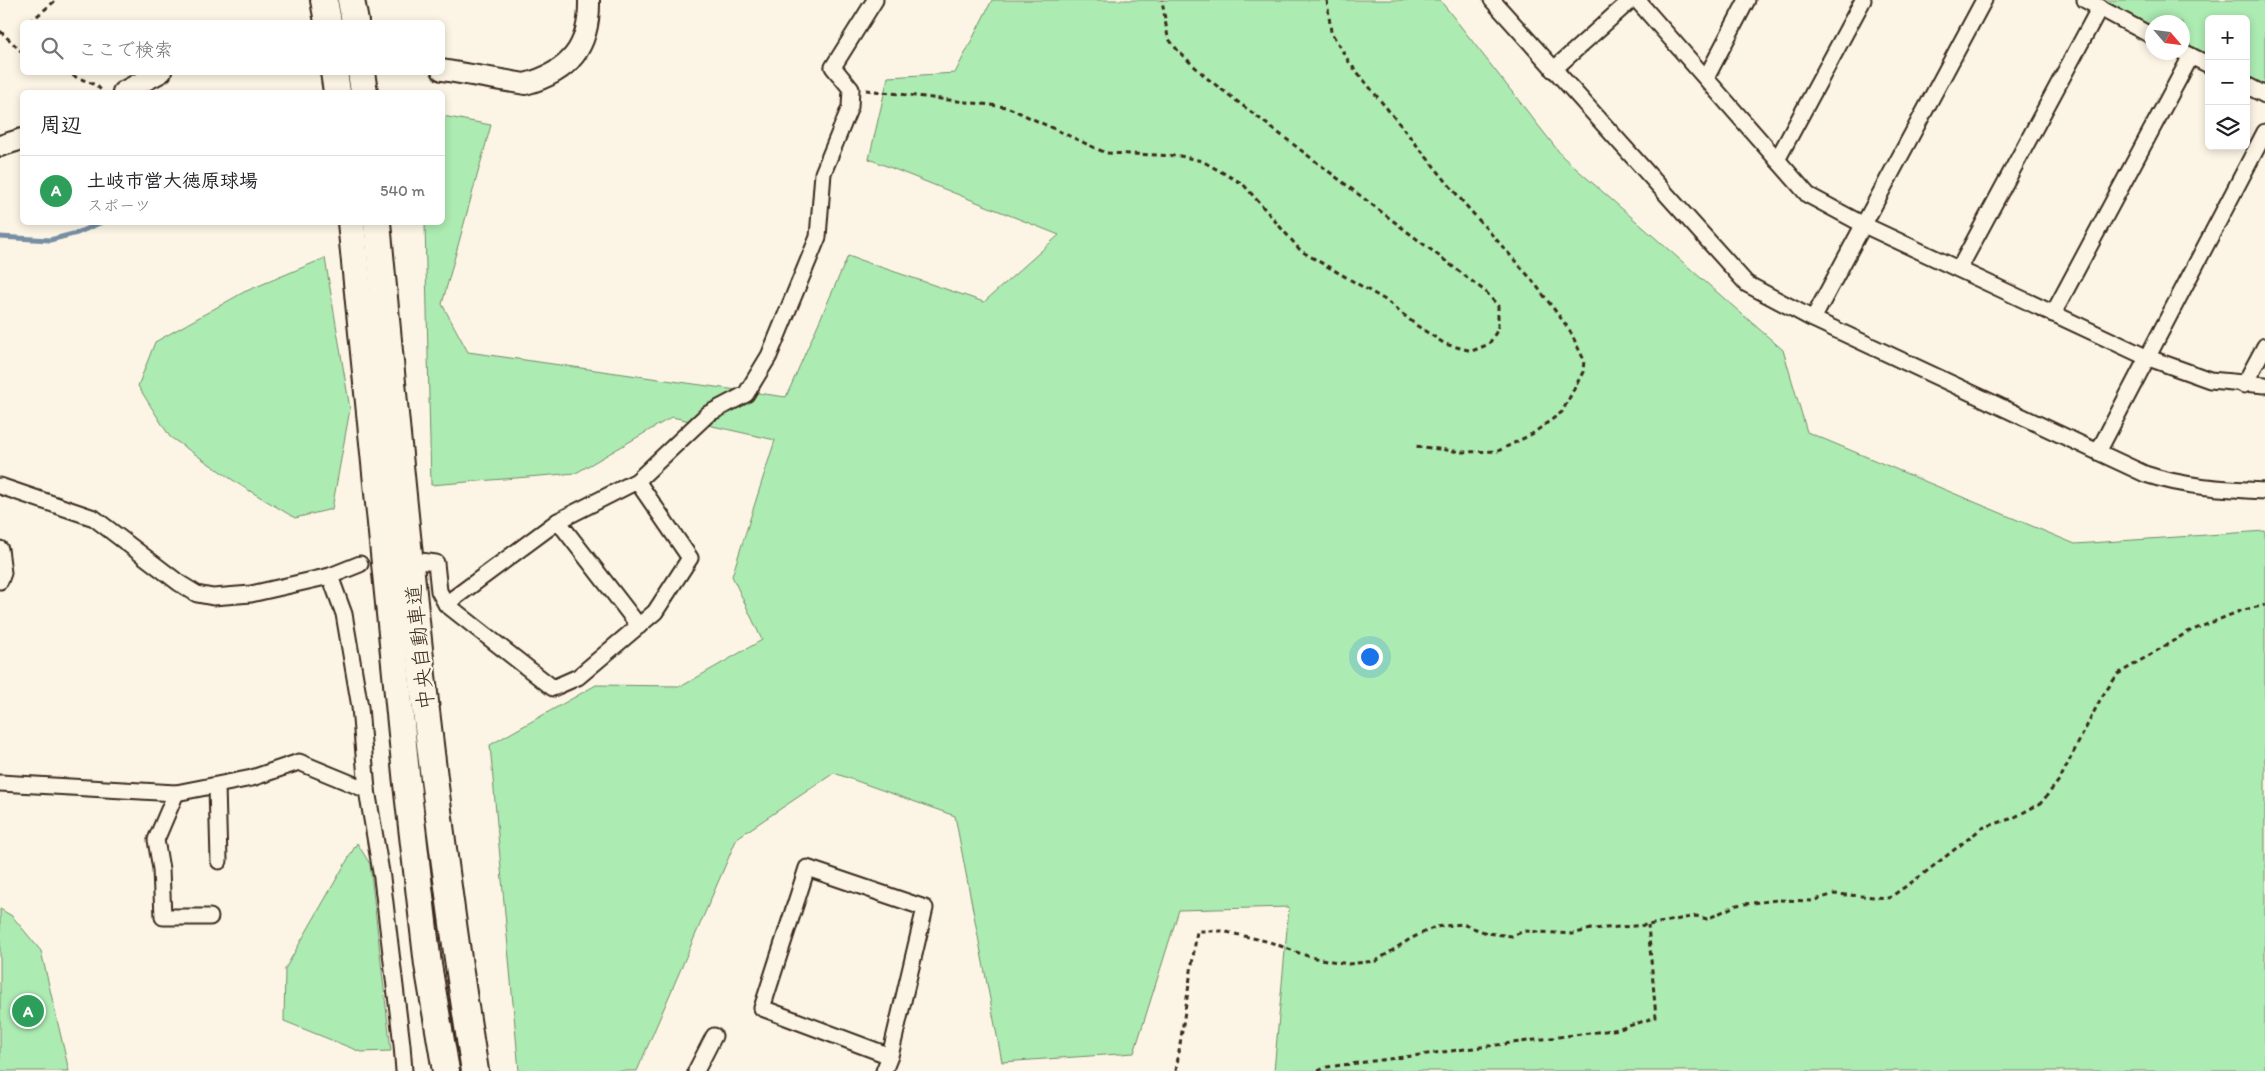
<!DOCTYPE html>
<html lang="ja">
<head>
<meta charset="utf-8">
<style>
	:root { --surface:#fff; --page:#f6f6f6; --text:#202124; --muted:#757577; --line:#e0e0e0; --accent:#0f766e }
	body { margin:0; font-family:Itim,"Klee One",sans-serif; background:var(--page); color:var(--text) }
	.controls { position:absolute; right:15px; top:15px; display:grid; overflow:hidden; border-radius:8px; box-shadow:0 2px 8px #0003 }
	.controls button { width:45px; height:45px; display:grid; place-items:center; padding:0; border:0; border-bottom:1px solid var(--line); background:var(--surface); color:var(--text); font:25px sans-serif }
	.compass { position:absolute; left:2145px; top:15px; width:45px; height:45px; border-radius:50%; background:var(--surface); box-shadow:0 2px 8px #0003; rotate:118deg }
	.you { position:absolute; left:1369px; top:656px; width:18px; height:18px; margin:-12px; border:4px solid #fff; border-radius:50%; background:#1a73e8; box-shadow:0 0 0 8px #1a73e833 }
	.badge { display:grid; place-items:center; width:32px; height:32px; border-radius:50%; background:var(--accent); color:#fff; font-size:16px; font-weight:700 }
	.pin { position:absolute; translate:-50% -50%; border:2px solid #fff; box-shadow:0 1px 5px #0006 }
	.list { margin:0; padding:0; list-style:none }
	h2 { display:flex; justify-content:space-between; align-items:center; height:65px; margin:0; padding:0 20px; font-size:21px }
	h2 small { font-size:16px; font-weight:400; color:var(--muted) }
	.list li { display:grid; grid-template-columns:32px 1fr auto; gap:15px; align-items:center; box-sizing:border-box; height:70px; padding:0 20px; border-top:1px solid var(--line) }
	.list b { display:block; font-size:19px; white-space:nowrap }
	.list p { margin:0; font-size:16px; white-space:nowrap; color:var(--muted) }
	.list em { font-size:16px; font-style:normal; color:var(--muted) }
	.icon { flex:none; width:28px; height:28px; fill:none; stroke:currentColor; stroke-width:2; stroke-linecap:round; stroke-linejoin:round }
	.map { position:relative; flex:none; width:2265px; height:1071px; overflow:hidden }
	.search { position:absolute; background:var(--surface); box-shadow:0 2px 8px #0003; left:20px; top:20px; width:425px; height:55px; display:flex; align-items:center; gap:12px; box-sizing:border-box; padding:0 18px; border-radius:8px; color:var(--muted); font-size:19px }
	.panel { position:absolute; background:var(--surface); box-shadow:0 2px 8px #0003; left:20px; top:90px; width:425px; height:135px; border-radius:8px }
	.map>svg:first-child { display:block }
	.green { fill:#acebb2; stroke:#748a68 }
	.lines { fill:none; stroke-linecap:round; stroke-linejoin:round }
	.stream { stroke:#778ea3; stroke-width:5 }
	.street-casing { stroke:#3b2a1e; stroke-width:19 }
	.secondary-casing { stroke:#3b2a1e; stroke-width:24 }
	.highway-casing { stroke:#3b2a1e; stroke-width:30 }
	.path { stroke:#3b2a1e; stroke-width:3; stroke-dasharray:5 4; stroke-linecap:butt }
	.street { stroke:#fcf5e5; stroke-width:15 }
	.secondary { stroke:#fcf5e5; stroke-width:20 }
	.highway { stroke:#fcf5e5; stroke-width:26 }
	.labels { text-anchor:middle; stroke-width:4.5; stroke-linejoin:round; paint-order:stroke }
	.street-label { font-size:21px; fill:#3b2a1e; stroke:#fcf5e5 }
</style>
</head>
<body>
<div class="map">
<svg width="2265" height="1071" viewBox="0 0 2265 1071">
	<rect width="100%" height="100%" fill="#fcf5e5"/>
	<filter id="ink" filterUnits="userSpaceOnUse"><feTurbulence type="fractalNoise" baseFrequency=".02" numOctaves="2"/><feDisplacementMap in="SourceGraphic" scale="10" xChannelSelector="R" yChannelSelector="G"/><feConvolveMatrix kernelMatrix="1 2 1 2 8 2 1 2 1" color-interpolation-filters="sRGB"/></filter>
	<g filter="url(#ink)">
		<g class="green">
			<polygon points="992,0 1440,0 1563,157 1783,350 1807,432 2075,544 2265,531 2265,1071 1274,1071 1289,907 1179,910 1134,1053 1002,1062 955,816 834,773 737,838 637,1071 519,1071 490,745 596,685 682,686 762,640 732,576 775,440 672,417 576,473 431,485 425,223 442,222 443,116 491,125 442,304 468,352 786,397 848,256 984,302 1059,235 869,159 888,77 955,73"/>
			<polygon points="2104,0 2265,0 2265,85 2246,75 2246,19 2209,19 2209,55 2183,41 2182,22 2152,22 2152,26"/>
			<polygon points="325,258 350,409 332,509 295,518 240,485 170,437 138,386 155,342 244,292"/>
			<polygon points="357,843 370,864 391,1051 361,1052 284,1021 285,969"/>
			<polygon points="0,909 12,916 41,951 69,1071 0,1071"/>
		</g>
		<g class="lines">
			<polyline class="stream" points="0,237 50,240 77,233 102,222"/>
			<defs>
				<g id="street">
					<path d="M1492,0L1747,284L1813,319L2145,474C2184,487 2224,489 2265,491"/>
					<polyline points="1637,0 1808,195 1864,225 2146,357 2210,380 2265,385"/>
					<polyline points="2085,0 2152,36"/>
					<polyline points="2183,52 2209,65"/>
					<polyline points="1553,70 1631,0"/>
					<polyline points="1706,78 1747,0"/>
					<polyline points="2246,85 2265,95"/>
					<polyline points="1777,160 1863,0"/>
					<polyline points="1959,269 2100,7"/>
					<polyline points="2053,314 2191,56"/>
					<polyline points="1813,319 1984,0"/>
					<polyline points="2244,385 2265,346"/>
					<polyline points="2098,452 2265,132"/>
					<polyline points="0,486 94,518 179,583 197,594 213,597 251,594 330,576 360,564"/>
					<polyline points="558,521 639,626"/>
					<polyline points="0,549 3,573 0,581"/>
					<polyline points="420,561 436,563 439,591 446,604 553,688 578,677 655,612 690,558 637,481"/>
					<polyline points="330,576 344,614 360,707 367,790 382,878 402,1045 404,1071"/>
					<polyline points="446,604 558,521 637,481 708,414 746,394 769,356 818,237 823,173 850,107 851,89 833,67 875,0"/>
					<polyline points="0,783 176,793 252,778 299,762 367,790"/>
					<polyline points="217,786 219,861"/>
					<polyline points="176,793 156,840 161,869 163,917 210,917"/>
					<polyline points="696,1071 714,1036"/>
					<polyline points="884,1071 890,1056 925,908 807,868 762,1008 890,1056"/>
				</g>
				<g id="secondary">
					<path d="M442,70L525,84C570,72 590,47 589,0"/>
					<polyline points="123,92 161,72"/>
					<polyline points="0,146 22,139"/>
				</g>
				<g id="highway">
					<polyline points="324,0 328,22"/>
					<polyline points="351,0 355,22"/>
					<polyline points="334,72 337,92"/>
					<polyline points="361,72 364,92"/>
					<polyline points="351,222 407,784 428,965 446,1071"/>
					<path d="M377,222C403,506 430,790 475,1071"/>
				</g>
			</defs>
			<use href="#street" class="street-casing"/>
			<use href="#secondary" class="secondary-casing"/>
			<use href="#highway" class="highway-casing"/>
			<g class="path">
				<polyline points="1327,0 1331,32 1349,62 1463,202 1532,280 1569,329 1584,360 1583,372 1562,412 1532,434 1498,451 1462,452 1415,446"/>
				<polyline points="30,22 56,0"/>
				<polyline points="0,31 22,52"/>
				<polyline points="64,72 96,85 103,92"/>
				<polyline points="866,90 1007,107 1106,153 1180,156 1202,161 1243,184 1301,251 1387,301 1416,325 1445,344 1472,351 1489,344 1498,329 1498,306 1486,292 1208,79 1179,52 1168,38 1162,0"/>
				<polyline points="1176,1071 1197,931 1222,931 1270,942 1310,957 1348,964 1376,961 1410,939 1435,927 1462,924 1487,933 1512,936 1524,931 1573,934 1591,929 1648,925 1696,916 1707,919 1737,905 1777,900 1812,901 1834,894 1889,898 1922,875 1982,828 2013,818 2041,803 2060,779 2101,698 2118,674 2188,632 2240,611 2265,605"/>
				<polyline points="1318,1071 1327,1067 1620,1029 1656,1017 1648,925"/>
			</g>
			<use href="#street" class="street"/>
			<use href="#secondary" class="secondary"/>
			<use href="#highway" class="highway"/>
		</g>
	</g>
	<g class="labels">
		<g class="street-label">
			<text transform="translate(420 647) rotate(-96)" y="7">中央自動車道</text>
		</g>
	</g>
</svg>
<div class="controls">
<button>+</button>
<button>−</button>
<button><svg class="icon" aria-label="layers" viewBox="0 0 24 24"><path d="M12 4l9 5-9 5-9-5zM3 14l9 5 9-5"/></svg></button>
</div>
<svg class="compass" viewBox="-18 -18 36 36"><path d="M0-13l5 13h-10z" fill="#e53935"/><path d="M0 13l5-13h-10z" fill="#757577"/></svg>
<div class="you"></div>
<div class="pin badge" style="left:28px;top:1011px;background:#2e9e5b">A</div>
<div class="search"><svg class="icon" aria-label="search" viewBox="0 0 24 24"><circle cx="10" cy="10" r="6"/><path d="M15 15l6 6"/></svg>ここで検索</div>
<section class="panel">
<h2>周辺<small></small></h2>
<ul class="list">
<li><span class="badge" style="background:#2e9e5b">A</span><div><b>土岐市営大徳原球場</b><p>スポーツ</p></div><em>540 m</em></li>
</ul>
</section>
</div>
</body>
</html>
